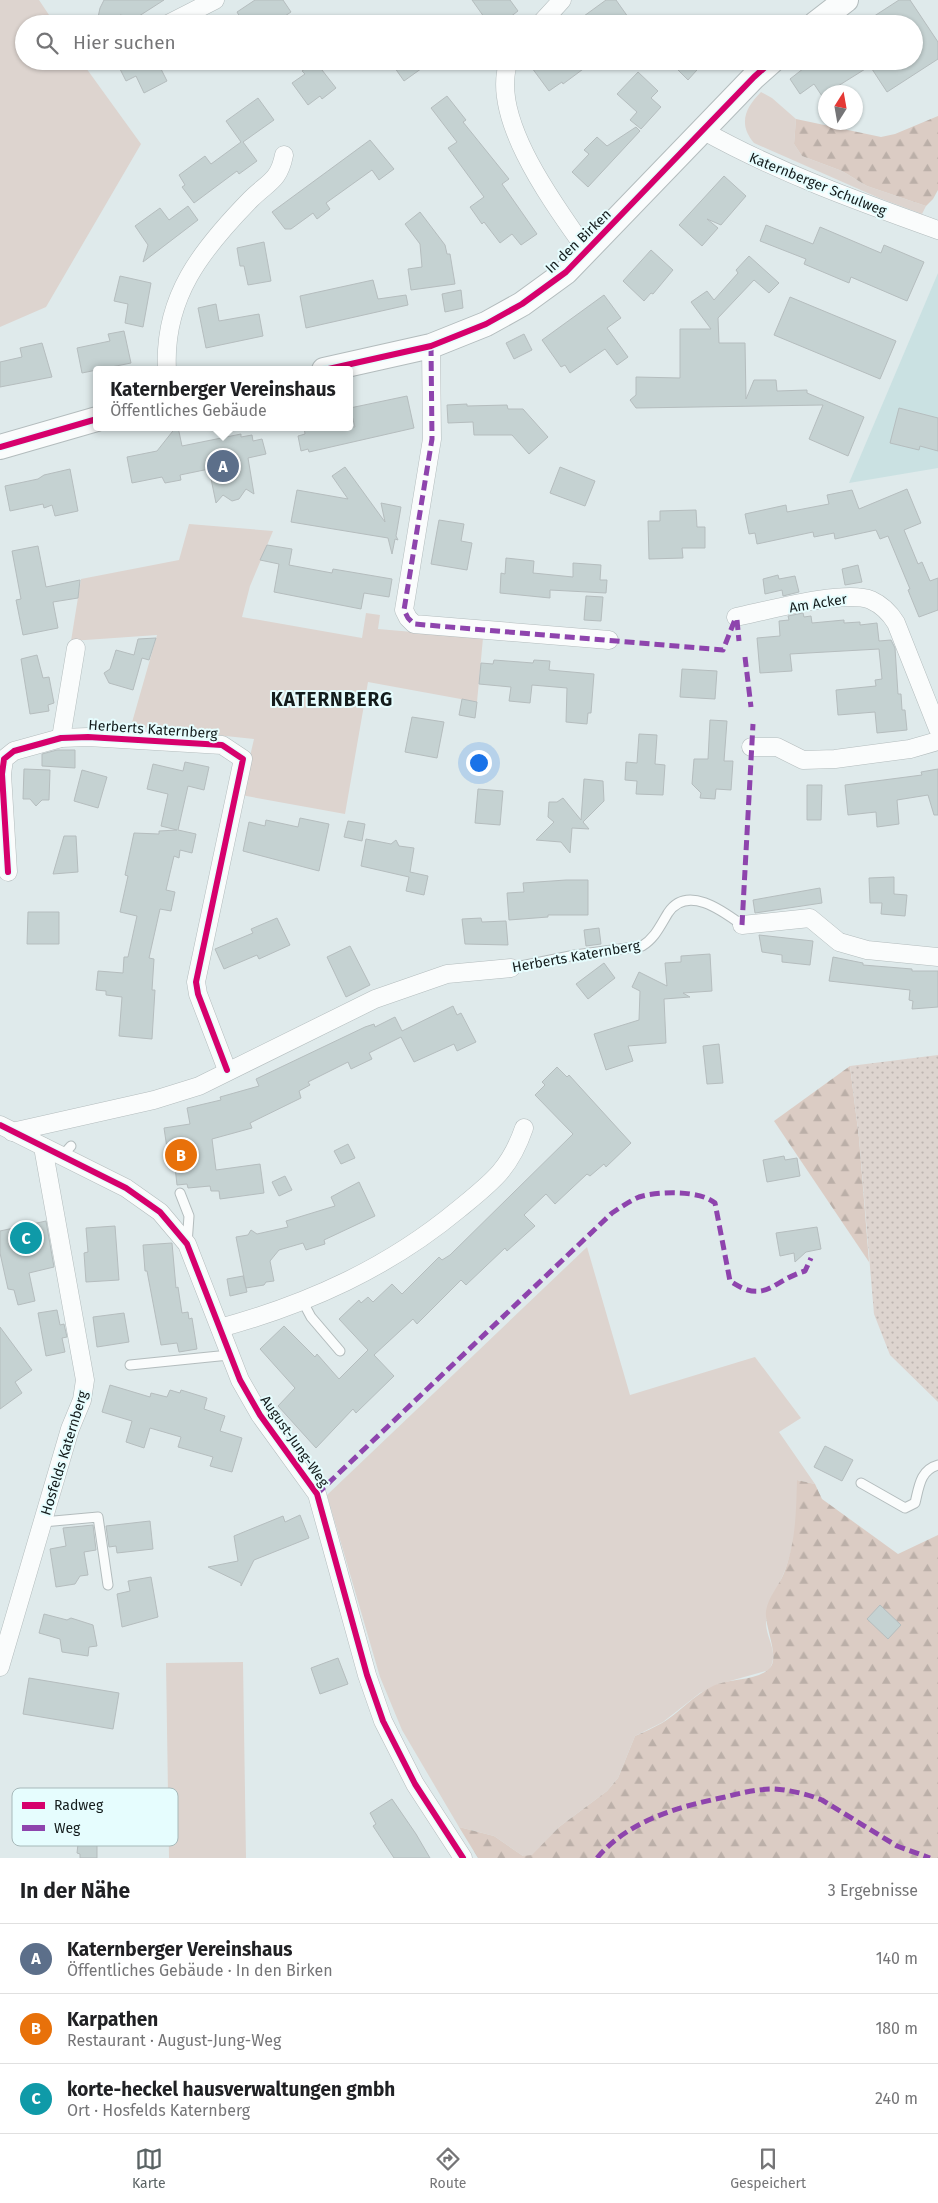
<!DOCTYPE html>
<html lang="de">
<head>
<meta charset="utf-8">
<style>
	:root { --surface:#fff; --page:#f2f2f2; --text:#202124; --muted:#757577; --line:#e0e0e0; --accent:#5a6364 }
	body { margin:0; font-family:"Fira Sans",sans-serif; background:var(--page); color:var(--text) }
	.compass { position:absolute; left:818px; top:85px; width:45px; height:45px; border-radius:50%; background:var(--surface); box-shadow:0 1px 4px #0004; rotate:11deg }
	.you { position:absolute; left:478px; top:762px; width:18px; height:18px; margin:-12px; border:4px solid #fff; border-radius:50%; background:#1a73e8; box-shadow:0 0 0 8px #1a73e833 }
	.badge { display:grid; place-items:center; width:32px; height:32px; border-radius:50%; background:var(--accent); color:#fff; font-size:16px; font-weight:700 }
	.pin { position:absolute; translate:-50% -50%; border:2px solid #fff; box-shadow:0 1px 5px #0006 }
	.popup { position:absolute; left:93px; top:366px; width:260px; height:65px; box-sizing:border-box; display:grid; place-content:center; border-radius:5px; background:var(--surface); filter:drop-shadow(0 1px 4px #0005); font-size:16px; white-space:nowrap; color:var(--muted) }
	.popup b { font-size:19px; color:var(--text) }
	.popup::after { content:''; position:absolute; left:50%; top:100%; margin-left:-10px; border:10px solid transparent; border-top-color:var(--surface) }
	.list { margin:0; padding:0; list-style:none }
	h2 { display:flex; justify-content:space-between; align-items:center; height:65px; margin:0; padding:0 20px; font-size:21px }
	h2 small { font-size:16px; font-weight:400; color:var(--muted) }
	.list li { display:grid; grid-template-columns:32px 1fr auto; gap:15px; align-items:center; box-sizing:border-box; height:70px; padding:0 20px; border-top:1px solid var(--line) }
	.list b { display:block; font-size:19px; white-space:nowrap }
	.list p { margin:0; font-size:16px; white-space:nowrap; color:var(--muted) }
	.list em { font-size:16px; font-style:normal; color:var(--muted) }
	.icon { flex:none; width:28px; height:28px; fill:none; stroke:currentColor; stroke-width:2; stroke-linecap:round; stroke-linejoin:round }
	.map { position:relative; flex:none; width:938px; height:1858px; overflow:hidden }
	.search { position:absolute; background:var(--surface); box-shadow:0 1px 4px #0004; left:15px; right:15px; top:15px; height:55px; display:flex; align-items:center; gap:12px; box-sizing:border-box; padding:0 18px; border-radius:28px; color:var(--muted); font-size:19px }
	.sheet { height:275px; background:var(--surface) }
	nav { display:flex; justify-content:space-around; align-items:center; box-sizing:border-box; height:70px; border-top:1px solid var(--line); background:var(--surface); font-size:14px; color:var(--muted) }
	nav a { display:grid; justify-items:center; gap:2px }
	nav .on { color:var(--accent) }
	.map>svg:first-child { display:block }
	.built { fill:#cae1e2 }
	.grass { fill:#ddd4cf }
	.forest { fill:url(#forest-firs) }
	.garden { fill:url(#garden-dots) }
	.building { fill:#c5d2d2; stroke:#b5bdbe }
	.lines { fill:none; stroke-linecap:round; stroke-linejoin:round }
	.lane-casing { stroke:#b3bcbd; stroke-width:11 }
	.street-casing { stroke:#b3bcbd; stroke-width:19 }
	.secondary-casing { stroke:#b3bcbd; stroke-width:26 }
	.lane { stroke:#fafcfc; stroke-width:9 }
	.street { stroke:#fafcfc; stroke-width:18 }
	.secondary { stroke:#fafcfc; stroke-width:24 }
	.quiet { stroke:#8e44ad; stroke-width:5; stroke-dasharray:10 5; stroke-linecap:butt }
	.cycleway-casing { stroke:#e6fdfe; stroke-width:9 }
	.cycleway { stroke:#d6006c; stroke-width:6 }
	.labels { text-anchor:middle; stroke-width:4; stroke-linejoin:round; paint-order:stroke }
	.street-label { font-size:14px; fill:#131b1b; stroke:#e6fdfe }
	.district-label { font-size:19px; font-weight:bold; letter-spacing:1px; fill:#131b1b; stroke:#e6fdfe }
	.key { fill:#e6fdfe; stroke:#a7b9ba; stroke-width:1 }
	.key-label { font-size:14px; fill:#131b1b }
</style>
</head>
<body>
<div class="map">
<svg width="938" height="1858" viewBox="0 0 938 1858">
	<defs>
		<pattern id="forest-firs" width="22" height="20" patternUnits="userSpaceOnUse" patternTransform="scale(1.25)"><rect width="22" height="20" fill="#dbccc4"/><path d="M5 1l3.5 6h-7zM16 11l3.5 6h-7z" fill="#bbafa8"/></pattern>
		<pattern id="garden-dots" width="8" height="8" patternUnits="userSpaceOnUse" patternTransform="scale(1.25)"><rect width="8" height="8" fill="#ddd4cf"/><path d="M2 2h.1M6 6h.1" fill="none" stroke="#bdb5b1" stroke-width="1.8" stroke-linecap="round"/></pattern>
	</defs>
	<rect width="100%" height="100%" fill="#dfeaeb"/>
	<polygon class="built" points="938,273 938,468 849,483"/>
	<g class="grass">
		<polygon points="0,0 39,0 55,24 24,24 24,61 81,61 141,144 46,307 0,327"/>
		<path d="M761,92L772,98L796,119L794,144L802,156L842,171L867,186L926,206L922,214L879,198L754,143C738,124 745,108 761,92Z"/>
		<polygon points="189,524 273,531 250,586 242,617 362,638 366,613 380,615 378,629 483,638 477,702 368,682 345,814 241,795 254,739 131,726 157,635 71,641 81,579 179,560"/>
		<path d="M587,1247L630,1395L755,1357L801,1418L779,1432L815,1484L797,1480C797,1498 800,1521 795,1538C791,1550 788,1564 783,1575C776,1591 767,1604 766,1622C766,1640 780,1652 769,1670L719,1684L700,1693L663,1722L635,1736L618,1778L607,1791L559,1827L532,1856H523L494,1836L459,1827L402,1730L380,1677L327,1495Z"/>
		<polygon points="243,1662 246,1858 169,1858 166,1663"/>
	</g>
	<g class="forest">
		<polygon points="938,116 938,190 933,199 926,206 867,186 842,171 802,156 794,144 796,119 881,137 895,134"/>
		<polygon points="850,1066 859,1138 869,1262 774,1121"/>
		<path d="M797,1480L815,1484L822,1499L898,1554L938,1535V1858H478L459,1827L494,1836L523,1856L532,1855L559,1827L607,1791L618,1778L635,1736C644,1732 653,1728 662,1723C682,1711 696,1692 718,1684C733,1679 757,1680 769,1669C781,1658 764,1627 766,1611C768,1597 779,1586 784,1573C796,1541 796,1513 797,1480Z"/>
	</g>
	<polygon class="garden" points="938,1055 938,1402 890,1355 874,1314 859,1138 850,1066"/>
	<g class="building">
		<polygon points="104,0 164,0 136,18 120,15 119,23 112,24 97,22 100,8"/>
		<polygon points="255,0 283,0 291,12 273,24 244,24 237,12"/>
		<polygon points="472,0 510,0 518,11 501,24 489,24"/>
		<polygon points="606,0 616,0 633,24 573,24"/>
		<polygon points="899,0 910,0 938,42 938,59 887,92 870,66 822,96 814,84 800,94 790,79 813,61 914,61 914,24 862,24"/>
		<polygon points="116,61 167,61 159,65 167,81 144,93 136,76 126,81"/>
		<polygon points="315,61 336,88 322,99 320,96 308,105 292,83 305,74 302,71"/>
		<polygon points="390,61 432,61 404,81"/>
		<polygon points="542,61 594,61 563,84 562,82 549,91 532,68"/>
		<polygon points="669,61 705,61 688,80"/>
		<polygon points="638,72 658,91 651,98 661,107 641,129 630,120 637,112 617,94"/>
		<polygon points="447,96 466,120 463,122 509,179 502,184 537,234 521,245 512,234 500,243 484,222 482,224 470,207 484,197 448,148 457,142 431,108"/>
		<polygon points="258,98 274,120 243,142 257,161 239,174 237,171 194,203 182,187 185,185 179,175 205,156 211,164 241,142 226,121"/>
		<polygon points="636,127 640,131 588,187 572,172 589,154 584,150 597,137 607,146"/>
		<polygon points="370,140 394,169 379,180 372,170 326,203 330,209 317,219 313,213 291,229 285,229 272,212"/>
		<polygon points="724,176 746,196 721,225 707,219 718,228 702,246 679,225"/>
		<polygon points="188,206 198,220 143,262 148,245 135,226 160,208 169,220"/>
		<polygon points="420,212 445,245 447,254 450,254 455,284 411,290 408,269 422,267 420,244 405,224"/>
		<polygon points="766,225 813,244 820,227 881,253 884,245 924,262 907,301 851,277 849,283 804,264 806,259 760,241"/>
		<polygon points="264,242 271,281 248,285 244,266 240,266 237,248"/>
		<polygon points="651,250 673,270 653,294 651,293 644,301 623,281"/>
		<polygon points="749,256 779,283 769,293 754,280 718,318 719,343 745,343 746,399 754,380 776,380 777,391 807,390 807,393 864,417 848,456 809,439 823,405 636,408 630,400 636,395 636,377 680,378 680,329 711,329 691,302 707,291 714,300 738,273 736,270"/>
		<polygon points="120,276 151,283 143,327 125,323 128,304 114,301"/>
		<polygon points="373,280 378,299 406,295 408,305 306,328 300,296"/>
		<polygon points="461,290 463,308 445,312 442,294"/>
		<polygon points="604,295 621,318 607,328 628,357 617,365 605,349 570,373 565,365 561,367 542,340"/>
		<polygon points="790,297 896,341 880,379 774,335"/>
		<polygon points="216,304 219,321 259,314 263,336 206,348 198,308"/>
		<polygon points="124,331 131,363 82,373 77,348 110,341 108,334"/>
		<polygon points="524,334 532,350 514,359 506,343"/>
		<polygon points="42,343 52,377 0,387 0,362 22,357 20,348"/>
		<polygon points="407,396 414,428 309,452 308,449 301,451 298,436 305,434 304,427 355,427 350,408"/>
		<polygon points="467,404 467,406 507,405 508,409 523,409 548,437 529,454 512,435 474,435 473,422 448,423 447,405"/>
		<polygon points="899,408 938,418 938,451 920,446 919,450 890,443"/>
		<polygon points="176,427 178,427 182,446 241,434 241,437 252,435 253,441 262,439 266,454 248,458 254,494 246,489 239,499 232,501 223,495 216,503 209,469 180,475 181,480 165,483 162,477 132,483 127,457 157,451"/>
		<polygon points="345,467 385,522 381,503 401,507 396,536 398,540 395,539 392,554 388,538 291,522 297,490 348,499 332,476"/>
		<polygon points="560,467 595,481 585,506 550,493"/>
		<polygon points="70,469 78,511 55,516 52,505 44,508 43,504 10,511 5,486 38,479 44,475"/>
		<polygon points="907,489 921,523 904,530 918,564 922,562 930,581 938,578 938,610 919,617 908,590 910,589 888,536 880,539 876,530 835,539 834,533 814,537 813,532 757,544 755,533 749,534 745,514 786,505 787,512 829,504 827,495 852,490 859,509"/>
		<polygon points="696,510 697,527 705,527 705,548 682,548 683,558 649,559 648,521 660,521 660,511"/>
		<polygon points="439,520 464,524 461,541 472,543 467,570 431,564"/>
		<polygon points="267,545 292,549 289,565 332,573 333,569 392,579 389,597 364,593 361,609 274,592 279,564 260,560"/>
		<polygon points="38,546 46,587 80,580 78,598 53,602 58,628 23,635 16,600 21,599 12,551"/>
		<polygon points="506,558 534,561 533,573 573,577 573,563 601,565 600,580 607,580 606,593 550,590 550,598 500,593 501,573 505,574"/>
		<polygon points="858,565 862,582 845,585 842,569"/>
		<polygon points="778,575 779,579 795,576 799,592 783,596 782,590 765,594 763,579"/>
		<polygon points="586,596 603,597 601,621 584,620"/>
		<polygon points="803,613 804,617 811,616 812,623 844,620 844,623 860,622 860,625 877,623 879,641 891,640 895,648 898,694 901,694 902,710 905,710 907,730 877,733 875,712 838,715 836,690 876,686 875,680 882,679 879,649 790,654 792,671 760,673 757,638 780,636 779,621 789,620 788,616"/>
		<polygon points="156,638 149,660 142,658 133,690 109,683 104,673 110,669 116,650 134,655 138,639"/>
		<polygon points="37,655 43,678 49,677 54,703 48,705 49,711 30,714 21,659"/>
		<polygon points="494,660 533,663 534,660 550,661 549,670 594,674 591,713 588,713 587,724 566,722 567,688 532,685 530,703 509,701 511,687 479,684 481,663 493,664"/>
		<polygon points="682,669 717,671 715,699 680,697"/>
		<polygon points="462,699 477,702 475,718 459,715"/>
		<polygon points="412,717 444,722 437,758 405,752"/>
		<polygon points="710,720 727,721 724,761 733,761 731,790 716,789 715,799 700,798 701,793 692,784 694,759 708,759"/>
		<polygon points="639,734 657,735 655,764 665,765 663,795 636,794 637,781 625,780 626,762 637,763"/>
		<polygon points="57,750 75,750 75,768 42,766 42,754"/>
		<polygon points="185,762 209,767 204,790 188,786 178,830 196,834 192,853 180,850 179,858 174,856 166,890 175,892 171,911 160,909 149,958 154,959 152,990 155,990 152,1039 119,1036 122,997 106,995 106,991 96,990 98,971 123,973 124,957 128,957 137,916 120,912 128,876 125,875 134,833 159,834 159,831 177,830 161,826 168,794 147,789 153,764 183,771"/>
		<polygon points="24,769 50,770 49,800 42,800 36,806 30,799 23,799"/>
		<polygon points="938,769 938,815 934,815 928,795 897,800 899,824 877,827 876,812 848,815 845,785 922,775 921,772"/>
		<polygon points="82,770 107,777 98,808 74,801"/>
		<polygon points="584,779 603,781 604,801 583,822 589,829 572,828 570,853 561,842 536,840 554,822 548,817 549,802 557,802 563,798 581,820"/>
		<polygon points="807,785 822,785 821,820 807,820"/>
		<polygon points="478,789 503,791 500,825 475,823"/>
		<polygon points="300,818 329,824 319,871 243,851 249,822 265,826 266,820 298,827"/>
		<polygon points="348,821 365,824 362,841 344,837"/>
		<polygon points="64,836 76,836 78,872 53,874"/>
		<polygon points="366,839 391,844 396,840 399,846 414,848 410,872 428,876 424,895 406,891 409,877 361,866"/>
		<polygon points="894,877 894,894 907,895 905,916 881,914 882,903 870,903 869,878"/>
		<polygon points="566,880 588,880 588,915 548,915 548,917 509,920 507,893 524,892 523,883"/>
		<polygon points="820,888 822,903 755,913 753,900"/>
		<polygon points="28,912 59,912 59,944 27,944"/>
		<polygon points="277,918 290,945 259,959 257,955 224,969 215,949 253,933 251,929"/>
		<polygon points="481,918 482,922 506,921 508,945 465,944 462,919"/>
		<polygon points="599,928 601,944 586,946 584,930"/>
		<polygon points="759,935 813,941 810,965 782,962 782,955 762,952"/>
		<polygon points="350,946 370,985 346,997 327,957"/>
		<polygon points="710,954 712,991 683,993 690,997 664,999 666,1043 628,1046 633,1061 606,1070 594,1034 639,1020 640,991 632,987 639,972 667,986 665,963 681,962 681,956"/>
		<polygon points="833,957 863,963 863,965 912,969 912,971 938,971 938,1007 912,1009 913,1001 909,1000 910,990 829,981"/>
		<polygon points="604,963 615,978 588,999 576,984"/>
		<polygon points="453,1006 457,1015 461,1013 476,1042 457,1051 454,1044 414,1062 401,1037 369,1053 372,1059 351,1069 348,1062 308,1082 310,1085 299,1091 301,1098 250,1123 252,1128 212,1139 216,1170 260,1164 264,1193 220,1199 219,1191 211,1191 210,1186 188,1188 187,1184 177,1185 175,1167 170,1168 164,1128 190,1124 187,1108 221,1100 220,1097 259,1086 256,1079 365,1027 374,1024 375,1027 395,1017 402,1031"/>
		<polygon points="719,1044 723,1083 707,1084 703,1046"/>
		<polygon points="557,1067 567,1077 569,1075 631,1143 606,1167 604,1164 590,1176 587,1174 555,1204 546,1194 524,1215 535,1226 507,1251 505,1248 466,1285 461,1280 417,1324 413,1319 374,1355 394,1376 356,1413 353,1409 316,1448 278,1406 295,1388 260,1349 284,1326 315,1357 317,1354 339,1379 368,1350 339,1319 359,1300 361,1303 368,1297 373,1302 392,1284 402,1294 439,1257 442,1260 450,1255 573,1134 535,1095 545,1085 542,1082"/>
		<polygon points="348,1144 355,1158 341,1164 334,1151"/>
		<polygon points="784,1156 785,1160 797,1158 800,1176 767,1182 763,1160"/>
		<polygon points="285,1176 292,1190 279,1196 272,1182"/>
		<polygon points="359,1182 375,1216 324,1240 325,1244 306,1250 303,1243 279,1250 270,1261 274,1281 266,1282 264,1285 246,1288 236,1237 248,1235 251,1230 257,1234 288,1227 286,1221 335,1206 331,1197"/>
		<polygon points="46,1221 54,1267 29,1273 35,1301 18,1305 14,1290 8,1289 0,1253 0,1231"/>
		<polygon points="115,1226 119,1280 86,1282 84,1253 88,1252 86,1228"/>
		<polygon points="817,1227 821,1249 806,1252 795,1262 794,1253 780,1256 776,1233"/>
		<polygon points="172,1243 176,1288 178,1287 182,1313 188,1312 189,1319 192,1318 197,1349 179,1352 177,1343 161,1345 147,1271 145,1271 143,1245"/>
		<polygon points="243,1276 247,1292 230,1296 227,1279"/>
		<polygon points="57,1310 60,1325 64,1324 67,1337 62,1338 65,1352 46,1356 38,1313"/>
		<polygon points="124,1313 129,1342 97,1347 93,1317"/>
		<polygon points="0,1327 32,1370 15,1382 22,1393 0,1409"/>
		<polygon points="110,1385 150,1397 151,1393 167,1397 170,1390 180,1393 181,1390 207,1398 204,1409 225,1416 220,1431 242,1438 232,1472 210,1466 213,1457 178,1447 181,1437 150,1428 144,1448 126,1442 132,1421 102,1412"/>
		<polygon points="825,1446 853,1460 842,1481 814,1467"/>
		<polygon points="300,1515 309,1538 254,1560 241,1586 241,1583 208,1567 238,1561 234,1536 283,1516 285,1522"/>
		<polygon points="150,1521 153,1549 117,1553 116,1546 109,1547 106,1526"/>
		<polygon points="93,1525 96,1550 84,1552 88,1575 80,1576 75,1584 56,1587 50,1549 66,1546 63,1528"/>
		<polygon points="151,1577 158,1617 122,1627 117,1594 130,1591 128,1581"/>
		<polygon points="880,1605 901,1625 888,1639 867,1619"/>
		<polygon points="44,1614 67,1620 71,1618 93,1625 97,1646 89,1647 88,1656 62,1652 60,1639 39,1633"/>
		<polygon points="338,1658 348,1684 320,1694 311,1668"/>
		<polygon points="29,1678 119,1693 113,1729 23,1714"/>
		<polygon points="392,1799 416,1834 430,1858 394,1858 373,1826 376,1824 370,1813"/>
		<polygon points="79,1835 97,1837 97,1858 80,1858 80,1854 77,1853"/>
	</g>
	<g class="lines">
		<defs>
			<g id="lane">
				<path d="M511,968L575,955L642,946C655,938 660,926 668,913C687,884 723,911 742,925"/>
				<polyline points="62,1156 71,1146"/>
				<polyline points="180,1193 189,1216 187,1244"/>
				<polyline points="303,1302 311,1317 340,1351"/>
				<polyline points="130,1365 229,1355"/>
				<path d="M861,1483L905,1508L915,1503C919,1487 920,1470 938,1465"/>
				<polyline points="43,1522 98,1517 108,1585"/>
			</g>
			<g id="street">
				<polyline points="168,24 215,0"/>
				<polyline points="540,24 562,0"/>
				<path d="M509,61C488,117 556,207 587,251"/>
				<path d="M702,130C777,172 857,201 938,230"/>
				<polyline points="431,346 432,439 404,610 408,618 414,624 609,640"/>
				<path d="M167,370C163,297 202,249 251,199C268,182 279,181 284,155"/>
				<path d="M736,617C766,611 845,589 871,600C882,605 890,613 896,623L938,729"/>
				<polyline points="61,738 76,648"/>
				<polyline points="751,747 777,747 803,760 835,759 910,749 938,741"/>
				<polyline points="8,872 2,774 4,759 14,751 61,738 88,737 222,745 243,759 196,982 198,994 227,1070"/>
				<polyline points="742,925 810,918 839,942 867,950 938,957"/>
				<polyline points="0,1125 126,1188 160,1212 187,1244 240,1380 260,1415 317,1494 367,1675 383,1721 415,1784 463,1858"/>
				<polyline points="12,1132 154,1100 199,1086 375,999 447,974 511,968"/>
				<path d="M220,1328C308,1304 388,1268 459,1209C492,1182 510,1169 524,1128"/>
				<polyline points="0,1667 70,1429 82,1400 85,1380 43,1147"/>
			</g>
			<g id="secondary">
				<polyline points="815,24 846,0"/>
				<polyline points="324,370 431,346 486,324 522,304 566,272 754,77 772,61"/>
				<polyline points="0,447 97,419"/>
			</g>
		</defs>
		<use href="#lane" class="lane-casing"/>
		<use href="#street" class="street-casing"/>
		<use href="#secondary" class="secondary-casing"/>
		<use href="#lane" class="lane"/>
		<use href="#street" class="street"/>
		<use href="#secondary" class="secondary"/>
		<g class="quiet">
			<polyline points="431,346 432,439 404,610 408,618 414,624 723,650 736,617"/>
			<polyline points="737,620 739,641"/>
			<polyline points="745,657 751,707"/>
			<polyline points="742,925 753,724"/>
			<path d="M317,1494L612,1213C621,1207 630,1201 639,1197C658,1191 700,1190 715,1203L730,1281C766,1305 771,1281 805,1271L811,1258"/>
			<path d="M597,1858C629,1820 678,1807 725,1797C741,1793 757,1789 774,1789C790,1790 807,1794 822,1800L897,1846L930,1858"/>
		</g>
		<defs>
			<g id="cycleway">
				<polyline points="324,370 431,346 486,324 522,304 566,272 754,77 772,61"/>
				<polyline points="0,447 97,419"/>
				<polyline points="8,872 2,774 4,759 14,751 61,738 88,737 222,745 243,759 196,982 198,994 227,1070"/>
				<polyline points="0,1125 126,1188 160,1212 187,1244 240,1380 260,1415 317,1494 367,1675 383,1721 415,1784 463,1858"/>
			</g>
		</defs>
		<use href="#cycleway" class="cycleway-casing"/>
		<use href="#cycleway" class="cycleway"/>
	</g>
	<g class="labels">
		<g class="street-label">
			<text transform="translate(818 184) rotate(22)" y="5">Katernberger Schulweg</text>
			<text transform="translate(578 241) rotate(-44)" y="5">In den Birken</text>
			<text transform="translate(818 603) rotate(-9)" y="5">Am Acker</text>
			<text transform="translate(153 729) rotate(4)" y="5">Herberts Katernberg</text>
			<text transform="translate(576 956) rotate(-10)" y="5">Herberts Katernberg</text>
			<text transform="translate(295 1441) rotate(55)" y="5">August-Jung-Weg</text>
			<text transform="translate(64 1453) rotate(-73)" y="5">Hosfelds Katernberg</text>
		</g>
		<g class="district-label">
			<text x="332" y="706">KATERNBERG</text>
		</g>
	</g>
	<rect x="12" y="1788" width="166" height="58" rx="8" class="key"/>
	<rect x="22" y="1802" width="23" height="7" fill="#d6006c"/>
	<rect x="22" y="1825" width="23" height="6" fill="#8e44ad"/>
	<g class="key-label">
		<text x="54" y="1810">Radweg</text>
		<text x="54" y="1833">Weg</text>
	</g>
</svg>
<svg class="compass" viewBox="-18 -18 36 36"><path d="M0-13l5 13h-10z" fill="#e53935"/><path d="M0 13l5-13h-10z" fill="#757577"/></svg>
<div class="you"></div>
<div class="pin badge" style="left:223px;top:466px;background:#5c6f8a">A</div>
<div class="popup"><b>Katernberger Vereinshaus</b>Öffentliches Gebäude</div>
<div class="pin badge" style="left:181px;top:1155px;background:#e8710a">B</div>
<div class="pin badge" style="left:26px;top:1238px;background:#0f9aa8">C</div>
<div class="search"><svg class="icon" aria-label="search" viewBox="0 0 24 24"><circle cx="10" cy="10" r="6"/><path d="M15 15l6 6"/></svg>Hier suchen</div>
</div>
<section class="sheet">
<h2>In der Nähe<small>3 Ergebnisse</small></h2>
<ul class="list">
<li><span class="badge" style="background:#5c6f8a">A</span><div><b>Katernberger Vereinshaus</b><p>Öffentliches Gebäude · In den Birken</p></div><em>140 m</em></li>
<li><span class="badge" style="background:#e8710a">B</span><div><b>Karpathen</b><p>Restaurant · August-Jung-Weg</p></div><em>180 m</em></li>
<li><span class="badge" style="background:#0f9aa8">C</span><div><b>korte-heckel hausverwaltungen gmbh</b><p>Ort · Hosfelds Katernberg</p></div><em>240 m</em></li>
</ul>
</section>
<nav>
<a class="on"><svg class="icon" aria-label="map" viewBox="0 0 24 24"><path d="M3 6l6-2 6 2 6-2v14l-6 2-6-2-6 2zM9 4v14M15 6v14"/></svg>Karte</a>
<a><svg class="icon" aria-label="directions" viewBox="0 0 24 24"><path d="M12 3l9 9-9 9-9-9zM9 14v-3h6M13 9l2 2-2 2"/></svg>Route</a>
<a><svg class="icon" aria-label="saved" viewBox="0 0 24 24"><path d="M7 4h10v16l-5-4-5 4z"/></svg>Gespeichert</a>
</nav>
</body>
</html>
